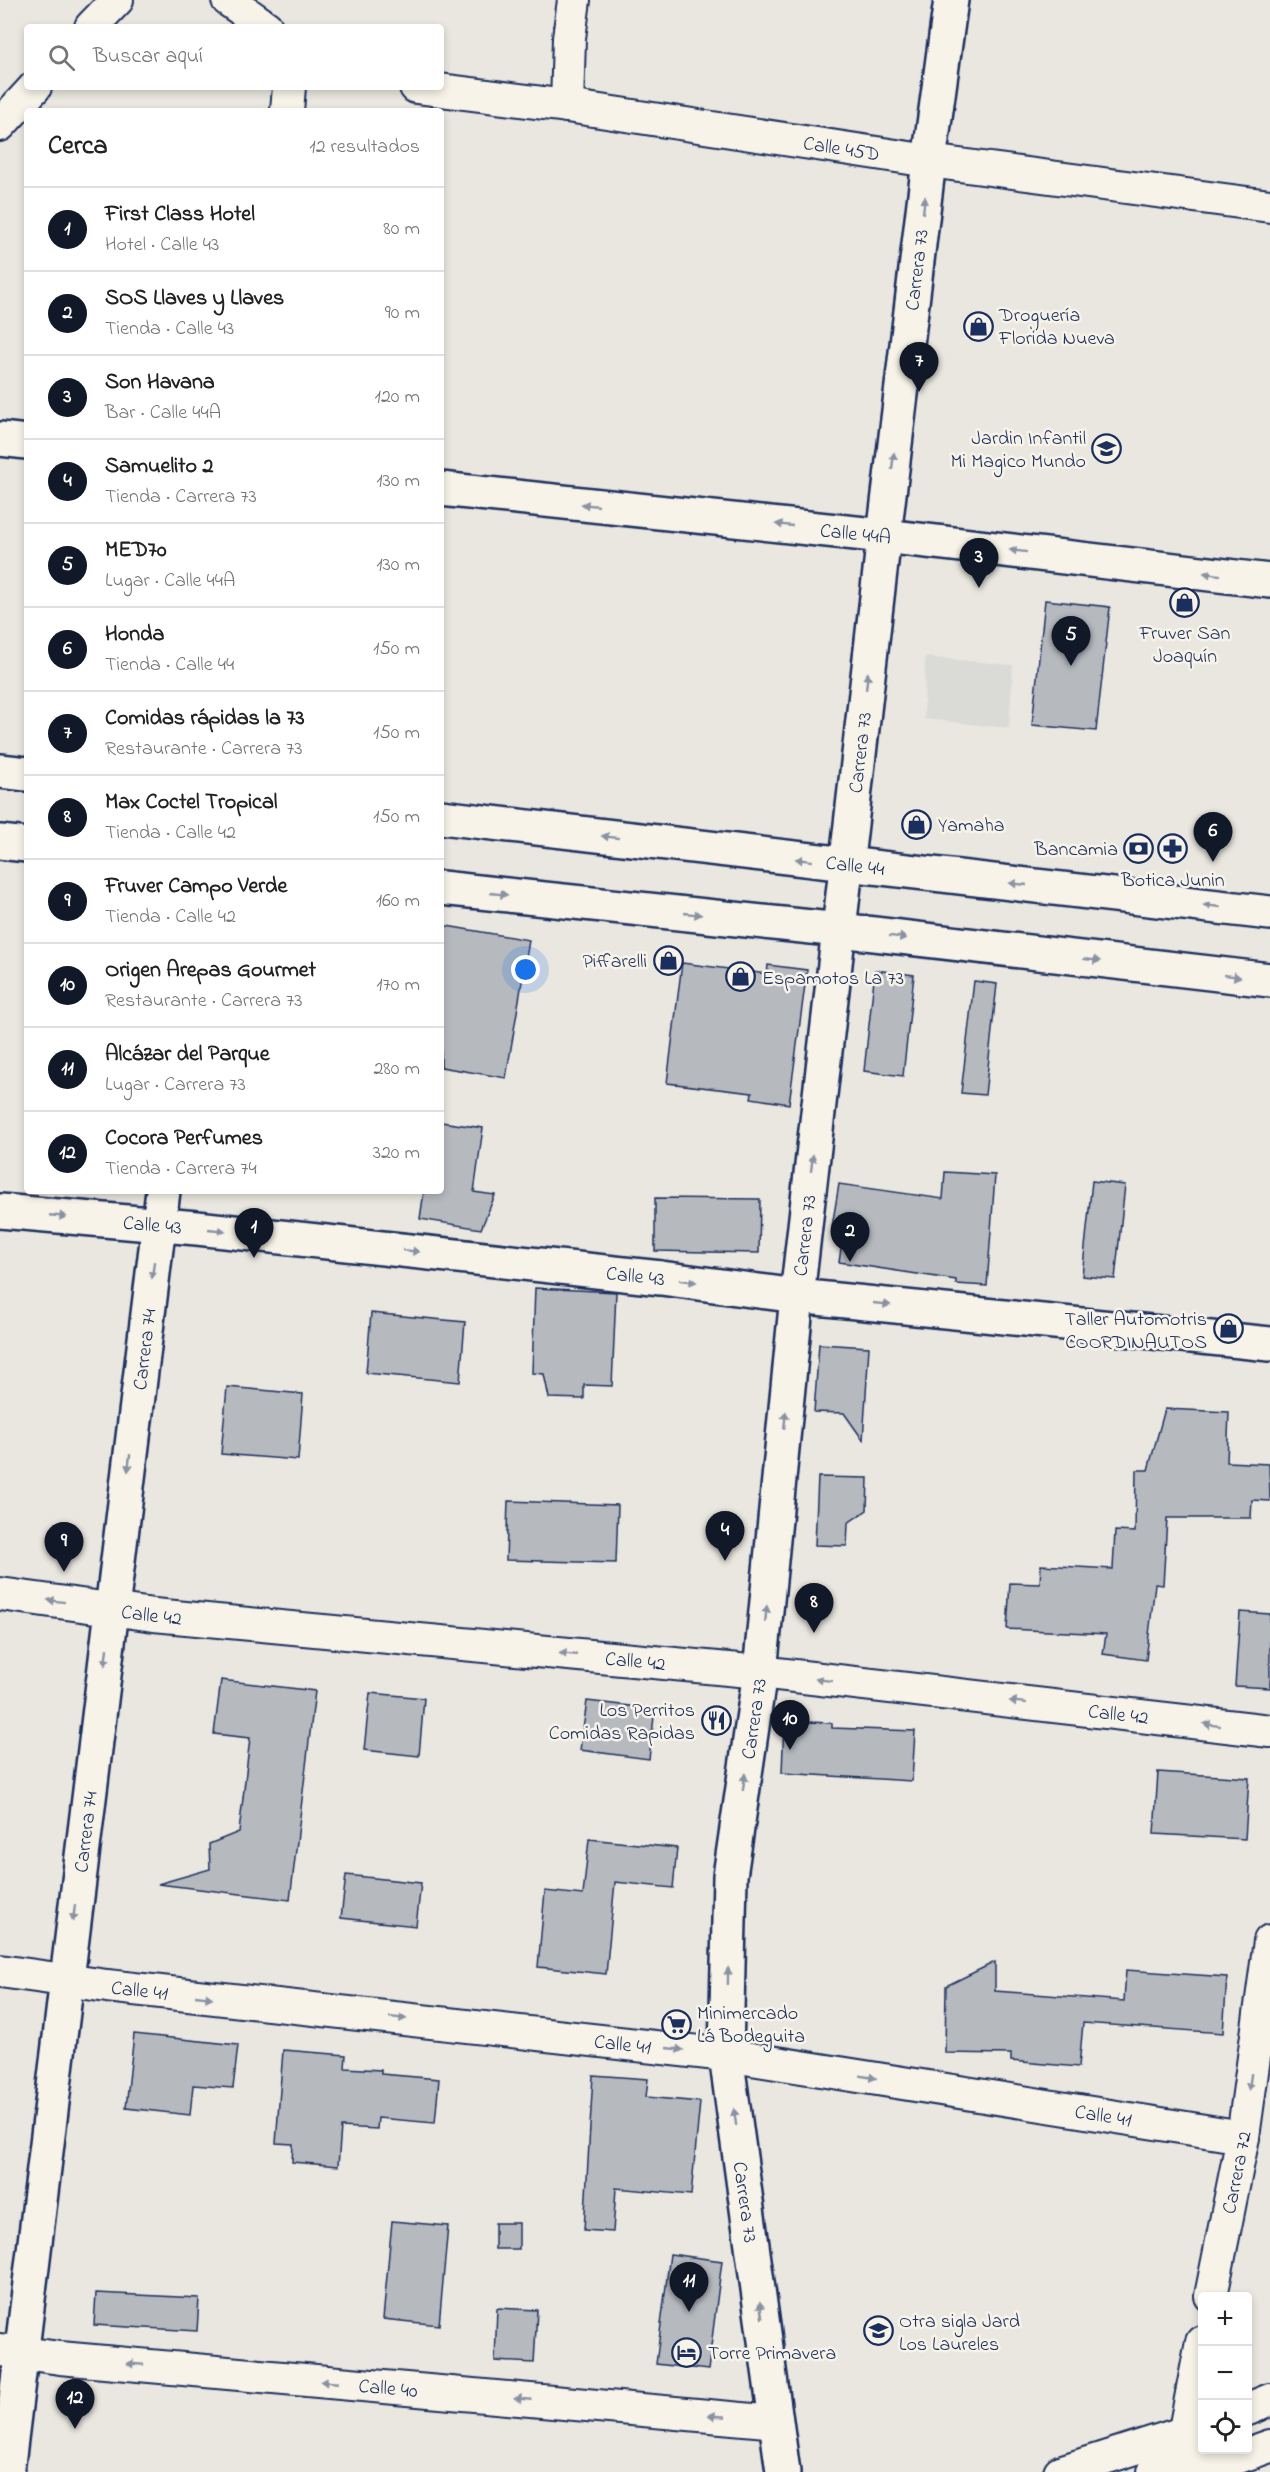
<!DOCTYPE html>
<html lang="es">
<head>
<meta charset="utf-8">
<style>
	:root { --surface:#fff; --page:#f6f6f6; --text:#222; --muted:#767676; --line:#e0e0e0; --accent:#111827 }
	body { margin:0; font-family:"Indie Flower",sans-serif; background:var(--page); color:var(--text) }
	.controls { position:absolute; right:18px; bottom:18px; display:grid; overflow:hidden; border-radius:6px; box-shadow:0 3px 9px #0003 }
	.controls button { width:54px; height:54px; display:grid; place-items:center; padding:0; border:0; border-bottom:2px solid var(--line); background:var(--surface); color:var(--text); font:30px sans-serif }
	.you { position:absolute; left:526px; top:970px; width:21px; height:21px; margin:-15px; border:4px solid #fff; border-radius:50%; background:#1a73e8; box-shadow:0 0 0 9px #1a73e833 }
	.badge { display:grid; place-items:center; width:39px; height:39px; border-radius:50%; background:var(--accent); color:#fff; font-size:20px; font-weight:700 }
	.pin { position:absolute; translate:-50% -50px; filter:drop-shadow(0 2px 3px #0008) }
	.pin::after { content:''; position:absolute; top:32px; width:21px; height:18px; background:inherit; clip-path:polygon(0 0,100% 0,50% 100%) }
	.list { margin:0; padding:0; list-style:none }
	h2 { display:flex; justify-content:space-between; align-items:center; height:78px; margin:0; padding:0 24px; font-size:26px }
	h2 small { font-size:20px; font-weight:400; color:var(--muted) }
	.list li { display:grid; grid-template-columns:39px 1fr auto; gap:18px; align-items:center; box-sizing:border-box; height:84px; padding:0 24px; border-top:2px solid var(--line) }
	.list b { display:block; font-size:22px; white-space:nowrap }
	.list p { margin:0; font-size:20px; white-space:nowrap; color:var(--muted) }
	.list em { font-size:20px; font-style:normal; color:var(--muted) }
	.icon { flex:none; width:33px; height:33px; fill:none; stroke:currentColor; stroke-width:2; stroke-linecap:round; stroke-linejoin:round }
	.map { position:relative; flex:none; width:1270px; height:2472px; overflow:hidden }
	.search { position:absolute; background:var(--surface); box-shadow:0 3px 9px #0003; left:24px; top:24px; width:420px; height:66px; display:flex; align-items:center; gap:15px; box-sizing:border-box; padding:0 21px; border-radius:6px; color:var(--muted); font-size:22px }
	.panel { position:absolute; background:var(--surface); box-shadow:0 3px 9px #0003; left:24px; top:108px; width:420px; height:1086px; border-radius:6px }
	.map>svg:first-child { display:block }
	.built { fill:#dadad6 }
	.building { fill:#b6babf; stroke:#1b2f5e; stroke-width:1.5 }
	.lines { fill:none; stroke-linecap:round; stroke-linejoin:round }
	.minor-casing { stroke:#1b2f5e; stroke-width:36 }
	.tertiary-casing { stroke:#1b2f5e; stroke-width:38 }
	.secondary-casing { stroke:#1b2f5e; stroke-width:38 }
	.minor { stroke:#f7f3e8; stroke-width:32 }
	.tertiary { stroke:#f7f3e8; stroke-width:33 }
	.secondary { stroke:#f7f3e8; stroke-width:33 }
	.oneway { fill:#8991a3 }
	.labels { text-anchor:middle; stroke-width:5; stroke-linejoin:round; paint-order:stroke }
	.street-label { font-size:20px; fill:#1b2f5e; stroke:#f7f3e8 }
	.poi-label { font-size:20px; fill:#1b2f5e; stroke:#f7f3e8; text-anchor:start }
</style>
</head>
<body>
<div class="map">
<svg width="1270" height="2472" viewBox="0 0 1270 2472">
	<rect width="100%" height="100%" fill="#eae7e0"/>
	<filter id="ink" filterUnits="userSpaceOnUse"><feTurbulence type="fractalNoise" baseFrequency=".0167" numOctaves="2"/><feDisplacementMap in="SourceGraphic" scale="12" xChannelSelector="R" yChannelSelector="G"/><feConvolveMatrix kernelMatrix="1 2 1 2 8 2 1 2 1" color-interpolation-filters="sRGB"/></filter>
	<g filter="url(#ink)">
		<polygon class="built" points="925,657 1013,665 1009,728 924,719"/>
		<g class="building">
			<polygon points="1045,600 1110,607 1096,731 1032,725"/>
			<polygon points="441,925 529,940 506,1078 441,1067"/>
			<polygon points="682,963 767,974 768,965 807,970 789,1104 751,1098 752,1093 667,1083"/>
			<polygon points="875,970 914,975 903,1076 864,1071"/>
			<polygon points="974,981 997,984 985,1095 961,1093"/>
			<polygon points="441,1122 483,1128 474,1192 495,1195 481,1229 420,1219 424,1191 441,1191"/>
			<polygon points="945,1172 995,1175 987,1286 956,1284 956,1280 839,1262 844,1229 832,1227 839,1184 943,1199"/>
			<polygon points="1092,1181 1125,1185 1115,1279 1082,1276"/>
			<polygon points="655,1198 760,1199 759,1253 655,1251"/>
			<polygon points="535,1288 616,1292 612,1386 584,1385 584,1399 549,1398 544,1374 532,1373"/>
			<polygon points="371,1313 465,1322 460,1382 366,1373"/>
			<polygon points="819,1344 869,1347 863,1440 844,1413 814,1412"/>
			<polygon points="227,1387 303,1394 298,1460 221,1454"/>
			<polygon points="1165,1409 1229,1412 1227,1462 1269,1464 1270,1501 1252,1500 1251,1518 1167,1518 1163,1585 1155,1584 1146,1660 1103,1654 1106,1634 1007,1629 1010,1583 1040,1584 1041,1565 1113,1569 1115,1531 1135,1532 1136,1470 1148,1470"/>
			<polygon points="818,1477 868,1478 867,1510 848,1523 847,1546 815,1545"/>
			<polygon points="508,1501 618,1505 616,1563 506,1560"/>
			<polygon points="1240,1612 1270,1614 1270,1688 1235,1686"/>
			<polygon points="221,1680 315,1691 290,1900 158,1884 210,1869 209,1844 239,1832 250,1738 214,1734"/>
			<polygon points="370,1693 424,1698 419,1756 364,1750"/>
			<polygon points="587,1701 655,1709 649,1759 580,1750"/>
			<polygon points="784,1721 832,1723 832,1728 915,1731 912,1781 782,1773"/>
			<polygon points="1158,1772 1249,1778 1245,1839 1154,1834"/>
			<polygon points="589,1839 677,1848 673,1888 615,1882 606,1974 538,1967 545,1891 583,1895"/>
			<polygon points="346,1875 421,1883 416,1926 341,1918"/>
			<polygon points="995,1962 995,1991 1124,2001 1126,1970 1227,1977 1223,2033 1083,2023 1079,2067 1011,2061 1011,2054 945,2053 946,1986"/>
			<polygon points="134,2034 238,2045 233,2088 193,2085 190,2115 126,2108"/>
			<polygon points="283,2050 346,2055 345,2068 381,2070 381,2074 439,2079 435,2123 378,2118 377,2129 341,2127 338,2166 292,2162 293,2144 276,2143"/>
			<polygon points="593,2075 648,2079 646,2097 700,2102 691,2195 616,2188 613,2232 584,2230"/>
			<polygon points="392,2221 448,2226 439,2325 383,2319"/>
			<rect x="495" y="2223" width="24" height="26"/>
			<polygon points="670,2254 722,2261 708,2370 656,2364"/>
			<polygon points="96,2293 199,2298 197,2331 94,2325"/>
			<polygon points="497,2308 537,2310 534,2363 495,2361"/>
		</g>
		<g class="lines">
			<defs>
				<g id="minor">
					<polyline points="228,0 266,27"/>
					<polyline points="91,27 117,0"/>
					<path id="s1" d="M416,87L567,106L929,161L1270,206"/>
					<polyline points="567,106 569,38 574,0"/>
					<polyline points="287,111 289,87"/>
					<polyline points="0,125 35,87"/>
					<path id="s2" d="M0,1594L154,1615L760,1672L1270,1731"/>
					<path id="s3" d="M0,1971L107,1986L726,2055L1243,2137"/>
					<path id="s4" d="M1211,2296L1243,2137L1270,1941"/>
					<path id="s5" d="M0,2350L60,2358L776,2422"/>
					<polyline points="1248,2409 1270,2400"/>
					<polyline points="1060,2472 1202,2427"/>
					<polyline points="1154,2472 1184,2435"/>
					<polyline points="1188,2472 1184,2435 1202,2342"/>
					<polyline points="1196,2472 1270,2446"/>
				</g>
				<g id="tertiary">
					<polyline points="0,439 27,442"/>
					<path id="s6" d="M441,489L884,536L1270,581"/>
					<path id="s7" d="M0,1211L197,1228L661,1278L797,1296L1270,1344"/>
					<path id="s8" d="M7,2472L163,1191"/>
					<path id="s9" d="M783,2472L726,2055L730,1876L760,1672L797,1296L884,536L929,161L951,0"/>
				</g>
				<g id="secondary">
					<polyline points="0,771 27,774"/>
					<path id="s10" d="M441,817L1270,913"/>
					<polyline points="0,842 27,845"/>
					<polyline points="441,888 840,930 1270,980"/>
				</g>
			</defs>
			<use href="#minor" class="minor-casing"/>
			<use href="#tertiary" class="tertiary-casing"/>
			<use href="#secondary" class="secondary-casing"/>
			<use href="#minor" class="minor"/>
			<use href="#tertiary" class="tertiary"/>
			<use href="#secondary" class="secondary"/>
		</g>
		<defs><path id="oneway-solid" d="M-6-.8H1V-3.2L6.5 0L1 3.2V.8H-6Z" transform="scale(1.5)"/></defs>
		<g class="oneway">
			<use href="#oneway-solid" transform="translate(924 205) rotate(-83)"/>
			<use href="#oneway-solid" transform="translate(893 461) rotate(-83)"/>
			<use href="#oneway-solid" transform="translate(590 505) rotate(-174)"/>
			<use href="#oneway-solid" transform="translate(784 525) rotate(-174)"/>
			<use href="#oneway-solid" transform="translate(1018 551) rotate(-173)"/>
			<use href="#oneway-solid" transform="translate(1212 574) rotate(-173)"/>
			<use href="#oneway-solid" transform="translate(867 681) rotate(-84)"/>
			<use href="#oneway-solid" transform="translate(610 837) rotate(-173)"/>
			<use href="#oneway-solid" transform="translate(804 860) rotate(-173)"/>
			<use href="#oneway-solid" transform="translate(1018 884) rotate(-174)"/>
			<use href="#oneway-solid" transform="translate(499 894) rotate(6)"/>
			<use href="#oneway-solid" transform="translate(1212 906) rotate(-174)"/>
			<use href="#oneway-solid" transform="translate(693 914) rotate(6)"/>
			<use href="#oneway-solid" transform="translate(898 937) rotate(7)"/>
			<use href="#oneway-solid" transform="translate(1092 960) rotate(7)"/>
			<use href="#oneway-solid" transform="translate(1232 976) rotate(7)"/>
			<use href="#oneway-solid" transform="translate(812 1163) rotate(-83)"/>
			<use href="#oneway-solid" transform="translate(58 1216) rotate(5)"/>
			<use href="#oneway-solid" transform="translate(217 1230) rotate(6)"/>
			<use href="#oneway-solid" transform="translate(411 1251) rotate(6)"/>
			<use href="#oneway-solid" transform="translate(153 1270) rotate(97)"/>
			<use href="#oneway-solid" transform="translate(688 1281) rotate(7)"/>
			<use href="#oneway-solid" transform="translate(882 1304) rotate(6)"/>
			<use href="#oneway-solid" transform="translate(785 1420) rotate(-84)"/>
			<use href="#oneway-solid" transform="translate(129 1463) rotate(97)"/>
			<use href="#oneway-solid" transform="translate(56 1601) rotate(-173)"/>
			<use href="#oneway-solid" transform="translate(766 1614) rotate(-84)"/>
			<use href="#oneway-solid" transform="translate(568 1654) rotate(-175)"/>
			<use href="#oneway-solid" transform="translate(106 1657) rotate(97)"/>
			<use href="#oneway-solid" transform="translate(824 1680) rotate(-173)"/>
			<use href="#oneway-solid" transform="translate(1018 1702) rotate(-173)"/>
			<use href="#oneway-solid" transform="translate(1212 1725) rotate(-173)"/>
			<use href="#oneway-solid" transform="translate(744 1782) rotate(-82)"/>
			<use href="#oneway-solid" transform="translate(74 1913) rotate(97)"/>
			<use href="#oneway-solid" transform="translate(728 1976) rotate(-89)"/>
			<use href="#oneway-solid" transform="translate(204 1997) rotate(6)"/>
			<use href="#oneway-solid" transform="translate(398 2018) rotate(6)"/>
			<use href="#oneway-solid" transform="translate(675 2049) rotate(6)"/>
			<use href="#oneway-solid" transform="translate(868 2077) rotate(9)"/>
			<use href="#oneway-solid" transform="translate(1250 2082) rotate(98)"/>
			<use href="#oneway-solid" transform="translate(735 2117) rotate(-98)"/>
			<use href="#oneway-solid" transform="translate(761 2310) rotate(-98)"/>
			<use href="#oneway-solid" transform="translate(135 2364) rotate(-175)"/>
			<use href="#oneway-solid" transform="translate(329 2382) rotate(-175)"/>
			<use href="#oneway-solid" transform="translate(523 2399) rotate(-175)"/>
			<use href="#oneway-solid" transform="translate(717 2416) rotate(-175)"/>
		</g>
	</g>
	<defs>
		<symbol id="shop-ring" viewBox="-11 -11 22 22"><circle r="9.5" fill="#f7f3e8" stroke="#1b2f5e" stroke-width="1.5"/><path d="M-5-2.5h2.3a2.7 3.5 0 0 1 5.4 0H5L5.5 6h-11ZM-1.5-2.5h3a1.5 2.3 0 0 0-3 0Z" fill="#1b2f5e"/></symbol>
		<symbol id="school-ring" viewBox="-11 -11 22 22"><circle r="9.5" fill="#f7f3e8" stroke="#1b2f5e" stroke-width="1.5"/><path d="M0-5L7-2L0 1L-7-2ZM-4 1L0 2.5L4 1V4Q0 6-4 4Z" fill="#1b2f5e"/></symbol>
		<symbol id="bank-ring" viewBox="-11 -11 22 22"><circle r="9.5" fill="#f7f3e8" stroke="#1b2f5e" stroke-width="1.5"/><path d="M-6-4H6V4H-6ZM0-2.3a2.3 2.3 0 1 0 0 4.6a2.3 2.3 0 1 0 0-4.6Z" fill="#1b2f5e"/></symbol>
		<symbol id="pharmacy-ring" viewBox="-11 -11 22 22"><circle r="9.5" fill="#f7f3e8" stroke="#1b2f5e" stroke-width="1.5"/><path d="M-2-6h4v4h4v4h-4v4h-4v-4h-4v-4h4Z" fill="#1b2f5e"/></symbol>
		<symbol id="restaurant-ring" viewBox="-11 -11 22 22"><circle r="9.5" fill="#f7f3e8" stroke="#1b2f5e" stroke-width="1.5"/><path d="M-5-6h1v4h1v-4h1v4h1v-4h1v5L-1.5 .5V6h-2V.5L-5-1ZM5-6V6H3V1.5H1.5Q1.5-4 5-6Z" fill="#1b2f5e"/></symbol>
		<symbol id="supermarket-ring" viewBox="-11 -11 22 22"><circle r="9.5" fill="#f7f3e8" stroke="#1b2f5e" stroke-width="1.5"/><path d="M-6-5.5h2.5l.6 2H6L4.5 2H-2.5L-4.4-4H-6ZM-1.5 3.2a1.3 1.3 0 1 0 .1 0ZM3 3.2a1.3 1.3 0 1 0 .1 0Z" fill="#1b2f5e"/></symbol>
		<symbol id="hotel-ring" viewBox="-11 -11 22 22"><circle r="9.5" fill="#f7f3e8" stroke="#1b2f5e" stroke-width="1.5"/><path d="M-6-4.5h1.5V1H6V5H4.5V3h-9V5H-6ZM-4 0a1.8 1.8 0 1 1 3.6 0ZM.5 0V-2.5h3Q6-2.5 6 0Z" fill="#1b2f5e"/></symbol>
	</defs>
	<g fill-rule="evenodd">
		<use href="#shop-ring" x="962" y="310" width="33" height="33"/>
		<use href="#school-ring" x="1090" y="432" width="33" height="33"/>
		<use href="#shop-ring" x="1168" y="586" width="33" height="33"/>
		<use href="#shop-ring" x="900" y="808" width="33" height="33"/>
		<use href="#bank-ring" x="1122" y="832" width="33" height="33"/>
		<use href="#pharmacy-ring" x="1156" y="832" width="33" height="33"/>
		<use href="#shop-ring" x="652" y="944" width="33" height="33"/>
		<use href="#shop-ring" x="724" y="960" width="33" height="33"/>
		<use href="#shop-ring" x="1212" y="1312" width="33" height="33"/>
		<use href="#restaurant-ring" x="700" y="1704" width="33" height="33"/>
		<use href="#supermarket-ring" x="660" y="2008" width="33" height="33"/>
		<use href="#school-ring" x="862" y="2314" width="33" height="33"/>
		<use href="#hotel-ring" x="670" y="2336" width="33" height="33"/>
	</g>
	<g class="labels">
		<g class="street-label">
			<text dy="7" stroke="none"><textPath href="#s1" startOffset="430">Calle 45D</textPath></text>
			<text dy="7" stroke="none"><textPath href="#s9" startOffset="2217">Carrera 73</textPath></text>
			<text dy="7" stroke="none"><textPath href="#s6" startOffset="417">Calle 44A</textPath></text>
			<text dy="7" stroke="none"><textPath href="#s9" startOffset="1731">Carrera 73</textPath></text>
			<text dy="7" stroke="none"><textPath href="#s10" startOffset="417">Calle 44</textPath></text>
			<text dy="7" stroke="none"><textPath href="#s7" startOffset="153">Calle 43</textPath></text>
			<text dy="7" stroke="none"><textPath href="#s9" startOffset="1245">Carrera 73</textPath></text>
			<text dy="7" stroke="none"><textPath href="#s7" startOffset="639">Calle 43</textPath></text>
			<text dy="7" stroke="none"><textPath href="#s8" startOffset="1131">Carrera 74</textPath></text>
			<text dy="7" stroke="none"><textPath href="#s2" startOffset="153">Calle 42</textPath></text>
			<text dy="7" stroke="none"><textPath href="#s2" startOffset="639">Calle 42</textPath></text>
			<text dy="7" stroke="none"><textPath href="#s2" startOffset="1125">Calle 42</textPath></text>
			<text dy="7" stroke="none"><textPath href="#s9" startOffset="759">Carrera 73</textPath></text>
			<text dy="7" stroke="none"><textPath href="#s8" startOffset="645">Carrera 74</textPath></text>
			<text dy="7" stroke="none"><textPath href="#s3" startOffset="141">Calle 41</textPath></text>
			<text dy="7" stroke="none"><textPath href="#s3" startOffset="627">Calle 41</textPath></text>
			<text dy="7" stroke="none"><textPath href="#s3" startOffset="1113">Calle 41</textPath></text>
			<text dy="7" stroke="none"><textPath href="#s4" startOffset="126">Carrera 72</textPath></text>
			<text transform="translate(746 2202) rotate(82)" y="7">Carrera 73</text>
			<text dy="7" stroke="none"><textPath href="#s5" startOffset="390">Calle 40</textPath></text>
		</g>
		<g class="poi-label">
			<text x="999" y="321">Droguería<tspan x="999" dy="23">Florida Nueva</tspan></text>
			<text x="1086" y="444" text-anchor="end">Jardin Infantil<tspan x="1086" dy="23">Mi Magico Mundo</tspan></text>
			<text x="1185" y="639" text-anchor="middle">Fruver San<tspan x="1185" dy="23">Joaquín</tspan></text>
			<text x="938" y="831">Yamaha</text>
			<text x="1118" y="855" text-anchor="end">Bancamia</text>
			<text x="1173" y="886" text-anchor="middle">Botica Junin</text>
			<text x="647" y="967" text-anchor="end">Piffarelli</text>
			<text x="762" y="984">Espamotos La 73</text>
			<text x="1207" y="1325" text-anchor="end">Taller Automotris<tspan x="1207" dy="23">COORDINAUTOS</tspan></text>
			<text x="695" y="1716" text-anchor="end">Los Perritos<tspan x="695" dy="23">Comidas Rapidas</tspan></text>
			<text x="697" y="2019">Minimercado<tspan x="697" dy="23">Lá Bodeguita</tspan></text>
			<text x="899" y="2327">Otra sigla Jard<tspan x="899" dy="23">Los Laureles</tspan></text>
			<text x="708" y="2359">Torre Primavera</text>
		</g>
	</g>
</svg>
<div class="controls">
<button>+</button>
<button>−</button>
<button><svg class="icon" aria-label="locate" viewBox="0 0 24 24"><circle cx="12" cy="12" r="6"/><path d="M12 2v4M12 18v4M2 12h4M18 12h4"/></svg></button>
</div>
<div class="you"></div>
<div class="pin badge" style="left:254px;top:1258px">1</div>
<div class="pin badge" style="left:850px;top:1262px">2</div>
<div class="pin badge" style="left:979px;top:588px">3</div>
<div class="pin badge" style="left:725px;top:1561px">4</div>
<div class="pin badge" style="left:1071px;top:666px">5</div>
<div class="pin badge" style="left:1213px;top:862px">6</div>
<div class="pin badge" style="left:919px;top:392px">7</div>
<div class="pin badge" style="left:814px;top:1633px">8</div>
<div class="pin badge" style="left:64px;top:1572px">9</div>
<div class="pin badge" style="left:790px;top:1750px">10</div>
<div class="pin badge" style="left:689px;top:2312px">11</div>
<div class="pin badge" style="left:75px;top:2429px">12</div>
<div class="search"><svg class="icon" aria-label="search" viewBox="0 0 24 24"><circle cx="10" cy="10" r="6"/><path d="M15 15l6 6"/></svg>Buscar aquí</div>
<section class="panel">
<h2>Cerca<small>12 resultados</small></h2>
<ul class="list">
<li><span class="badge">1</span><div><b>First Class Hotel</b><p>Hotel · Calle 43</p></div><em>80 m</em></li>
<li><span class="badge">2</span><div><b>SOS Llaves y Llaves</b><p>Tienda · Calle 43</p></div><em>90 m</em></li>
<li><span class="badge">3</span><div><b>Son Havana</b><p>Bar · Calle 44A</p></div><em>120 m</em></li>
<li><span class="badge">4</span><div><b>Samuelito 2</b><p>Tienda · Carrera 73</p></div><em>130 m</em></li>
<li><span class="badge">5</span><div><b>MED70</b><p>Lugar · Calle 44A</p></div><em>130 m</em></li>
<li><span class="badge">6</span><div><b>Honda</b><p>Tienda · Calle 44</p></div><em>150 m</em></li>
<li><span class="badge">7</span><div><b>Comidas rápidas la 73</b><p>Restaurante · Carrera 73</p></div><em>150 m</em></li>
<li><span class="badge">8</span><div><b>Max Coctel Tropical</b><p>Tienda · Calle 42</p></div><em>150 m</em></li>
<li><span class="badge">9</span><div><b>Fruver Campo Verde</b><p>Tienda · Calle 42</p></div><em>160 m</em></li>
<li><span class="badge">10</span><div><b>Origen Arepas Gourmet</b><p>Restaurante · Carrera 73</p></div><em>170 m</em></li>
<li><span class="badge">11</span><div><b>Alcázar del Parque</b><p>Lugar · Carrera 73</p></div><em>280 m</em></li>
<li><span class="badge">12</span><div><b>Cocora Perfumes</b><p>Tienda · Carrera 74</p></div><em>320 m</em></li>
</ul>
</section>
</div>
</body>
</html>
